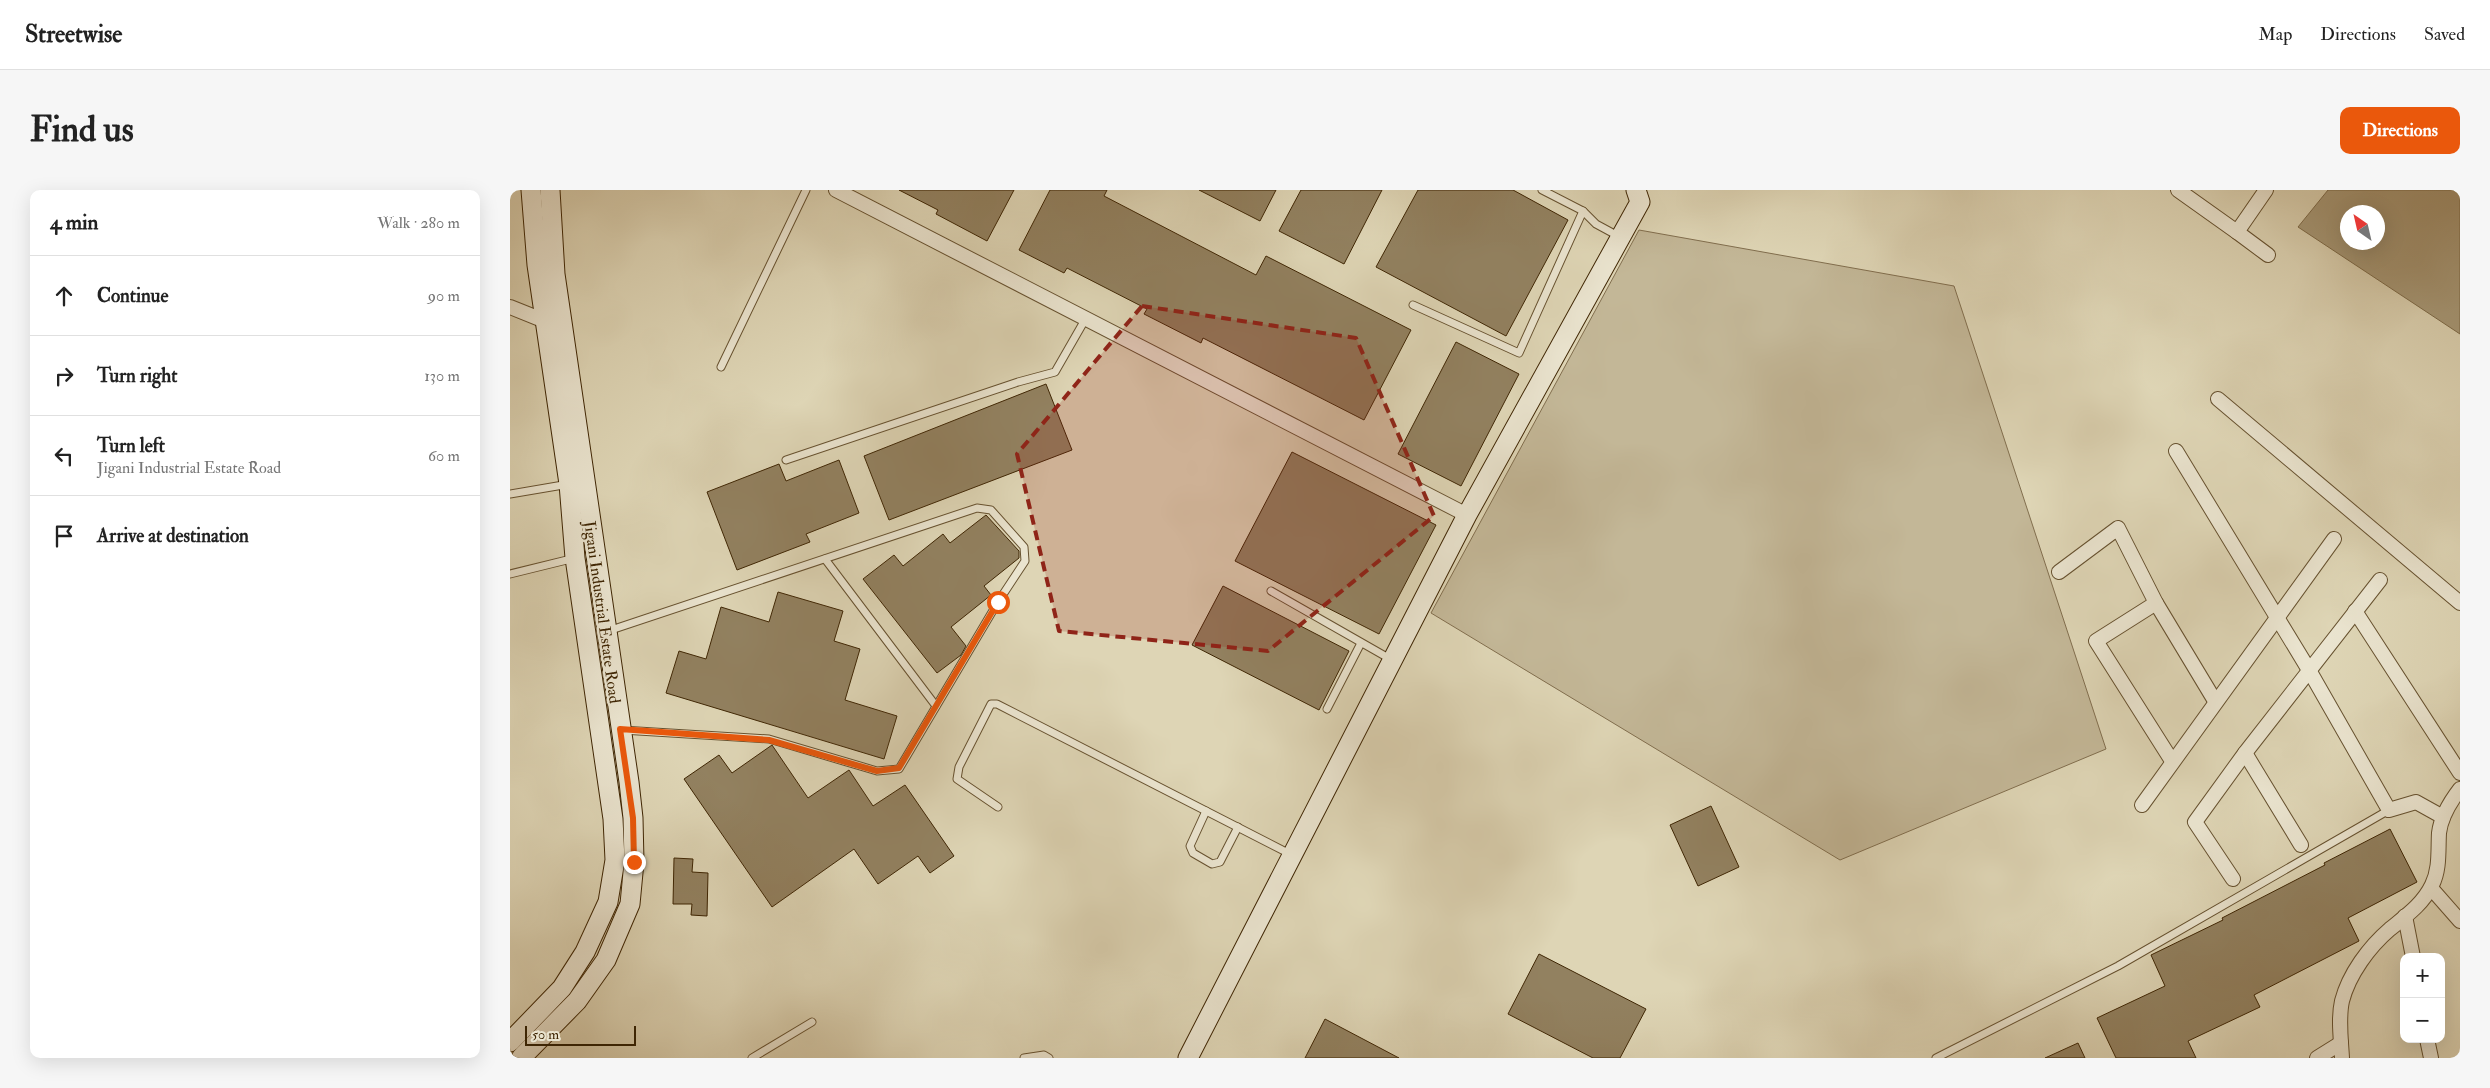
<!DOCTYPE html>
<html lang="en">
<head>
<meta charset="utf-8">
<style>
	:root { --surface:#fff; --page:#f6f6f6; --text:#222; --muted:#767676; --line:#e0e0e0; --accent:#ea580c }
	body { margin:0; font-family:"IM FELL Double Pica",serif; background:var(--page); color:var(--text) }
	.controls { position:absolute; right:15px; bottom:15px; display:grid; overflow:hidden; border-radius:10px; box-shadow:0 5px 20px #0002 }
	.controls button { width:45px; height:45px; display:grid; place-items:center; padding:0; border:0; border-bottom:1px solid var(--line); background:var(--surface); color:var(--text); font:25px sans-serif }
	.compass { position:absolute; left:1830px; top:15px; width:45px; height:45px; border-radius:50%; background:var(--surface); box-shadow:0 5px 20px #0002; rotate:326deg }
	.scale { position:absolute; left:15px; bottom:12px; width:111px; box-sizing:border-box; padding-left:5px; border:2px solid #3f2604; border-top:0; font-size:14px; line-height:18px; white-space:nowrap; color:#3f2604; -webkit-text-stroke:4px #eae4cf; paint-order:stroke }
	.stop { position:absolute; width:15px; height:15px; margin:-11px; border:4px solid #ea580c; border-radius:50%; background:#fff }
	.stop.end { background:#ea580c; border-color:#fff; box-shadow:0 1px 5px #0008 }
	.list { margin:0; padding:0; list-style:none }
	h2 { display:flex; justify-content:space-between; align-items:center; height:65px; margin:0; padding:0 20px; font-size:21px }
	h2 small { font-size:16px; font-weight:400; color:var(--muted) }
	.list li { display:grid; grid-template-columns:32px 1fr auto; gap:15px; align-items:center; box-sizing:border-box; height:80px; padding:0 20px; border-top:1px solid var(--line) }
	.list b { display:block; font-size:19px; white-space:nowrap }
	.list p { margin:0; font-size:16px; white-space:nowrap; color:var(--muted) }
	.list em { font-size:16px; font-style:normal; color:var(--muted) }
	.icon { flex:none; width:28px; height:28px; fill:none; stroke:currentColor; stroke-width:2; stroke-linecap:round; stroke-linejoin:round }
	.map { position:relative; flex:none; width:1950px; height:868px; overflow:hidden; border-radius:10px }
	header { display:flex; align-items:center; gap:30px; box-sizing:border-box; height:70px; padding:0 25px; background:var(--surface); border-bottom:1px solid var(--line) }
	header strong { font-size:24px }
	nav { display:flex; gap:28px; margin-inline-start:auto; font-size:18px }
	.intro { display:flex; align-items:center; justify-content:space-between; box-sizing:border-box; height:120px; padding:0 30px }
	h1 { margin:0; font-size:35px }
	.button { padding:12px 22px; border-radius:10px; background:var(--accent); color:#fff; font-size:18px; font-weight:700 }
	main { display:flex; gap:30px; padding:0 30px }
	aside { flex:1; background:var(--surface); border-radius:10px; box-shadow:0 5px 20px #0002 }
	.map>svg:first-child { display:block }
	.green { fill:#c3b797; stroke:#816e4e }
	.water { fill:#a89a79; stroke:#7e6c4a; fill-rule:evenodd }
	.building { fill:#928160; stroke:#3f2604 }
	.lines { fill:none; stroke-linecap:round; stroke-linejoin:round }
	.lane-casing { stroke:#675230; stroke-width:9 }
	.street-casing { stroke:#675230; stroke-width:16 }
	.secondary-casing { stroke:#3f2604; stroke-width:21 }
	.lane { stroke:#eae4cf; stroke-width:7 }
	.street { stroke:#eae4cf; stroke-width:14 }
	.secondary { stroke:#eae4cf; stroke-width:19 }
	.route { stroke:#ea580c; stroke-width:6 }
	.marked { fill:#8f2418; fill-opacity:0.2; stroke:#8f2418; stroke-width:4; stroke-dasharray:10 6; stroke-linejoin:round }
	.labels { text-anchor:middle; stroke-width:5; stroke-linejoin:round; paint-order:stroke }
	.street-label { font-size:16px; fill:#3f2604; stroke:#eae4cf }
</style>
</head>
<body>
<header>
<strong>Streetwise</strong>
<nav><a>Map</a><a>Directions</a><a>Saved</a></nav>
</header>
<div class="intro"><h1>Find us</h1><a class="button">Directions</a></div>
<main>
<aside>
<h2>4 min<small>Walk · 280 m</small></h2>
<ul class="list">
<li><svg class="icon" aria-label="ahead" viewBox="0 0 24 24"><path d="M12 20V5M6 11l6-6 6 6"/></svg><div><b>Continue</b></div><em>90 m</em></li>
<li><svg class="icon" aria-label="right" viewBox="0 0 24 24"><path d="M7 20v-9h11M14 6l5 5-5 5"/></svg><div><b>Turn right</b></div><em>130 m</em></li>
<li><svg class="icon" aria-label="left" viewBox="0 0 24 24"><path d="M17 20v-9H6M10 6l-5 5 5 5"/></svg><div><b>Turn left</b><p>Jigani Industrial Estate Road</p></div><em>60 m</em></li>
<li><svg class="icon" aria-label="arrive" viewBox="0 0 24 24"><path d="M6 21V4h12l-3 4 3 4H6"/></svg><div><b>Arrive at destination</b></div></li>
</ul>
</aside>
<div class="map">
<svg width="1950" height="868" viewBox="0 0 1950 868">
	<rect width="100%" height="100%" fill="#ded5b5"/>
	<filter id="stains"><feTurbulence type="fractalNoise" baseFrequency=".004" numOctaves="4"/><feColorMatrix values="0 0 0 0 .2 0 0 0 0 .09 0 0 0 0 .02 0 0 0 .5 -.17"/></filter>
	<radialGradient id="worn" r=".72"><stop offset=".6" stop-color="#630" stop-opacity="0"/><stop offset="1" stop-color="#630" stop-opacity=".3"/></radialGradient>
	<polygon class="green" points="1129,40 1444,96 1596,559 1330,670 921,423"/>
	<path class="water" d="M1818,0H1950V144L1788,37ZM1838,22H1868V52H1838Z"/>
	<g class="building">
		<polygon points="389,0 504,0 477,51 426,24 428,20"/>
		<polygon points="540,0 597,0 594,6 746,85 756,66 901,140 854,230 693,148 691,153 634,124 637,119 557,78 554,83 509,60"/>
		<polygon points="689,0 766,0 750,31"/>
		<polygon points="791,0 872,0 834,74 769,41"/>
		<polygon points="908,0 1003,0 1058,30 996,146 866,77"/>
		<polygon points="946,152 1009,184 951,296 888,264"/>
		<polygon points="536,194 562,260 379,330 354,266"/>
		<polygon points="782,262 926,335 869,444 725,371"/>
		<polygon points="329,270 349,323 296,344 300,352 227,380 197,302 269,274 276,291"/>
		<polygon points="476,325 509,361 509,368 474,396 481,405 441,437 456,456 451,465 427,483 353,389 384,365 393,376 433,344 440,353"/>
		<polygon points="713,396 839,461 809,520 682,455"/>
		<polygon points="268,402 333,421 324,451 350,459 335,510 387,526 374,569 156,503 169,461 196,469 211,417 259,432"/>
		<polygon points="262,555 298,608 339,580 363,616 395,595 444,666 420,683 408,666 368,694 344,659 262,717 174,589 209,565 222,583"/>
		<polygon points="1201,616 1229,677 1188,696 1160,635"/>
		<polygon points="1880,639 1907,692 1838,728 1849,751 1744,805 1750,817 1678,851 1686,868 1606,868 1587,828 1655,796 1641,765 1713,730 1712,728 1815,675 1814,673"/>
		<polygon points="164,668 183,669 182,682 198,683 197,726 181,725 182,714 163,714"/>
		<polygon points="1029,764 1136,819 1110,868 1083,868 998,824"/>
		<polygon points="815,829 889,868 795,868"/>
		<polygon points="1568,853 1575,868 1535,868"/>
	</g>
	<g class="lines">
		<defs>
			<g id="lane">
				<polyline points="1032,0 1073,21 1086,34 1110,47"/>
				<polyline points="903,115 1009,163 1073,21"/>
				<polyline points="211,177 296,0"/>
				<polyline points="276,270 508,192 545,182 576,128"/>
				<polyline points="0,304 59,294"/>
				<polyline points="315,369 426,516"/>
				<polyline points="0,384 65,368"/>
				<polyline points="761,401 882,470"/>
				<polyline points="98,441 467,318 481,320 514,357 515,371 488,412 389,579 367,581 259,549 112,540"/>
				<polyline points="817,519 851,453"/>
				<polyline points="488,617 447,589 449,577 481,514 487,514 782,665"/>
				<polyline points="696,621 680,656 683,663 702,674 710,672 728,637"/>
				<polyline points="242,868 302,832"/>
				<polyline points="514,868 534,865 539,868"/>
				<polyline points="1426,868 1608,776 1879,620"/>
			</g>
			<g id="street">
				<polyline points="326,0 957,325"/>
				<polyline points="1668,0 1727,42 1756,0"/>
				<polyline points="1727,42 1758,65"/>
				<polyline points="0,117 35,131"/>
				<polyline points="1708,209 1950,413"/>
				<polyline points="1666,261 1799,480 1879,620 1906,612 1933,627"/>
				<polyline points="1549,382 1608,338 1646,413 1586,451 1662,571"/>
				<polyline points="1646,413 1705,511"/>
				<polyline points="1845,421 1950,583"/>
				<polyline points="1735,563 1791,655"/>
				<polyline points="1632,615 1824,349"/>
				<polyline points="1723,689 1685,632 1735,563 1870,390"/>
				<polyline points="1921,698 1950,731"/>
				<polyline points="1895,726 1903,767"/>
				<polyline points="1917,849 1921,868"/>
				<polyline points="1807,868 1831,853"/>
				<path d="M1832,868C1831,849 1828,829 1832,811C1839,784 1859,757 1880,739C1896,726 1913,714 1922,695C1930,679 1928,661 1929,643C1931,626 1940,612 1950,599"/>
			</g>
			<g id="secondary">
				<polyline points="0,852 52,798 75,762 98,712 105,670 103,629 65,368 59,294 27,75 21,0"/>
				<polyline points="11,868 67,811 96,770 120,714 124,672 123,628 119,592 45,84 40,0"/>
				<polyline points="678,868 957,325 1130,12 1126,0"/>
			</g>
		</defs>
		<use href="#lane" class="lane-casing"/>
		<use href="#street" class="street-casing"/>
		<use href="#secondary" class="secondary-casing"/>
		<use href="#lane" class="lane"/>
		<use href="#street" class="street"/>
		<use href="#secondary" class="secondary"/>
	</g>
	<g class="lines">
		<polyline class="route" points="124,672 123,628 110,539 259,550 367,581 389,578 488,412"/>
	</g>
	<path class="marked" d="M632,116L846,148L924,326L758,461L549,441L507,264Z"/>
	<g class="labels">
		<g class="street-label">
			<text transform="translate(93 422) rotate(82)" y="6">Jigani Industrial Estate Road</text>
		</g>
	</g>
	<rect width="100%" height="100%" filter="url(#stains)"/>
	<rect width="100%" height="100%" fill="url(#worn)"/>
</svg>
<div class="controls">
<button>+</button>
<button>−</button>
</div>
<svg class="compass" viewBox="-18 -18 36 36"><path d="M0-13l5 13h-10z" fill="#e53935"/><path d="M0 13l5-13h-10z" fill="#767676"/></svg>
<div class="scale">50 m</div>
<div class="stop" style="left:488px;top:412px"></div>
<div class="stop end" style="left:124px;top:672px"></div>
</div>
</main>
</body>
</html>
